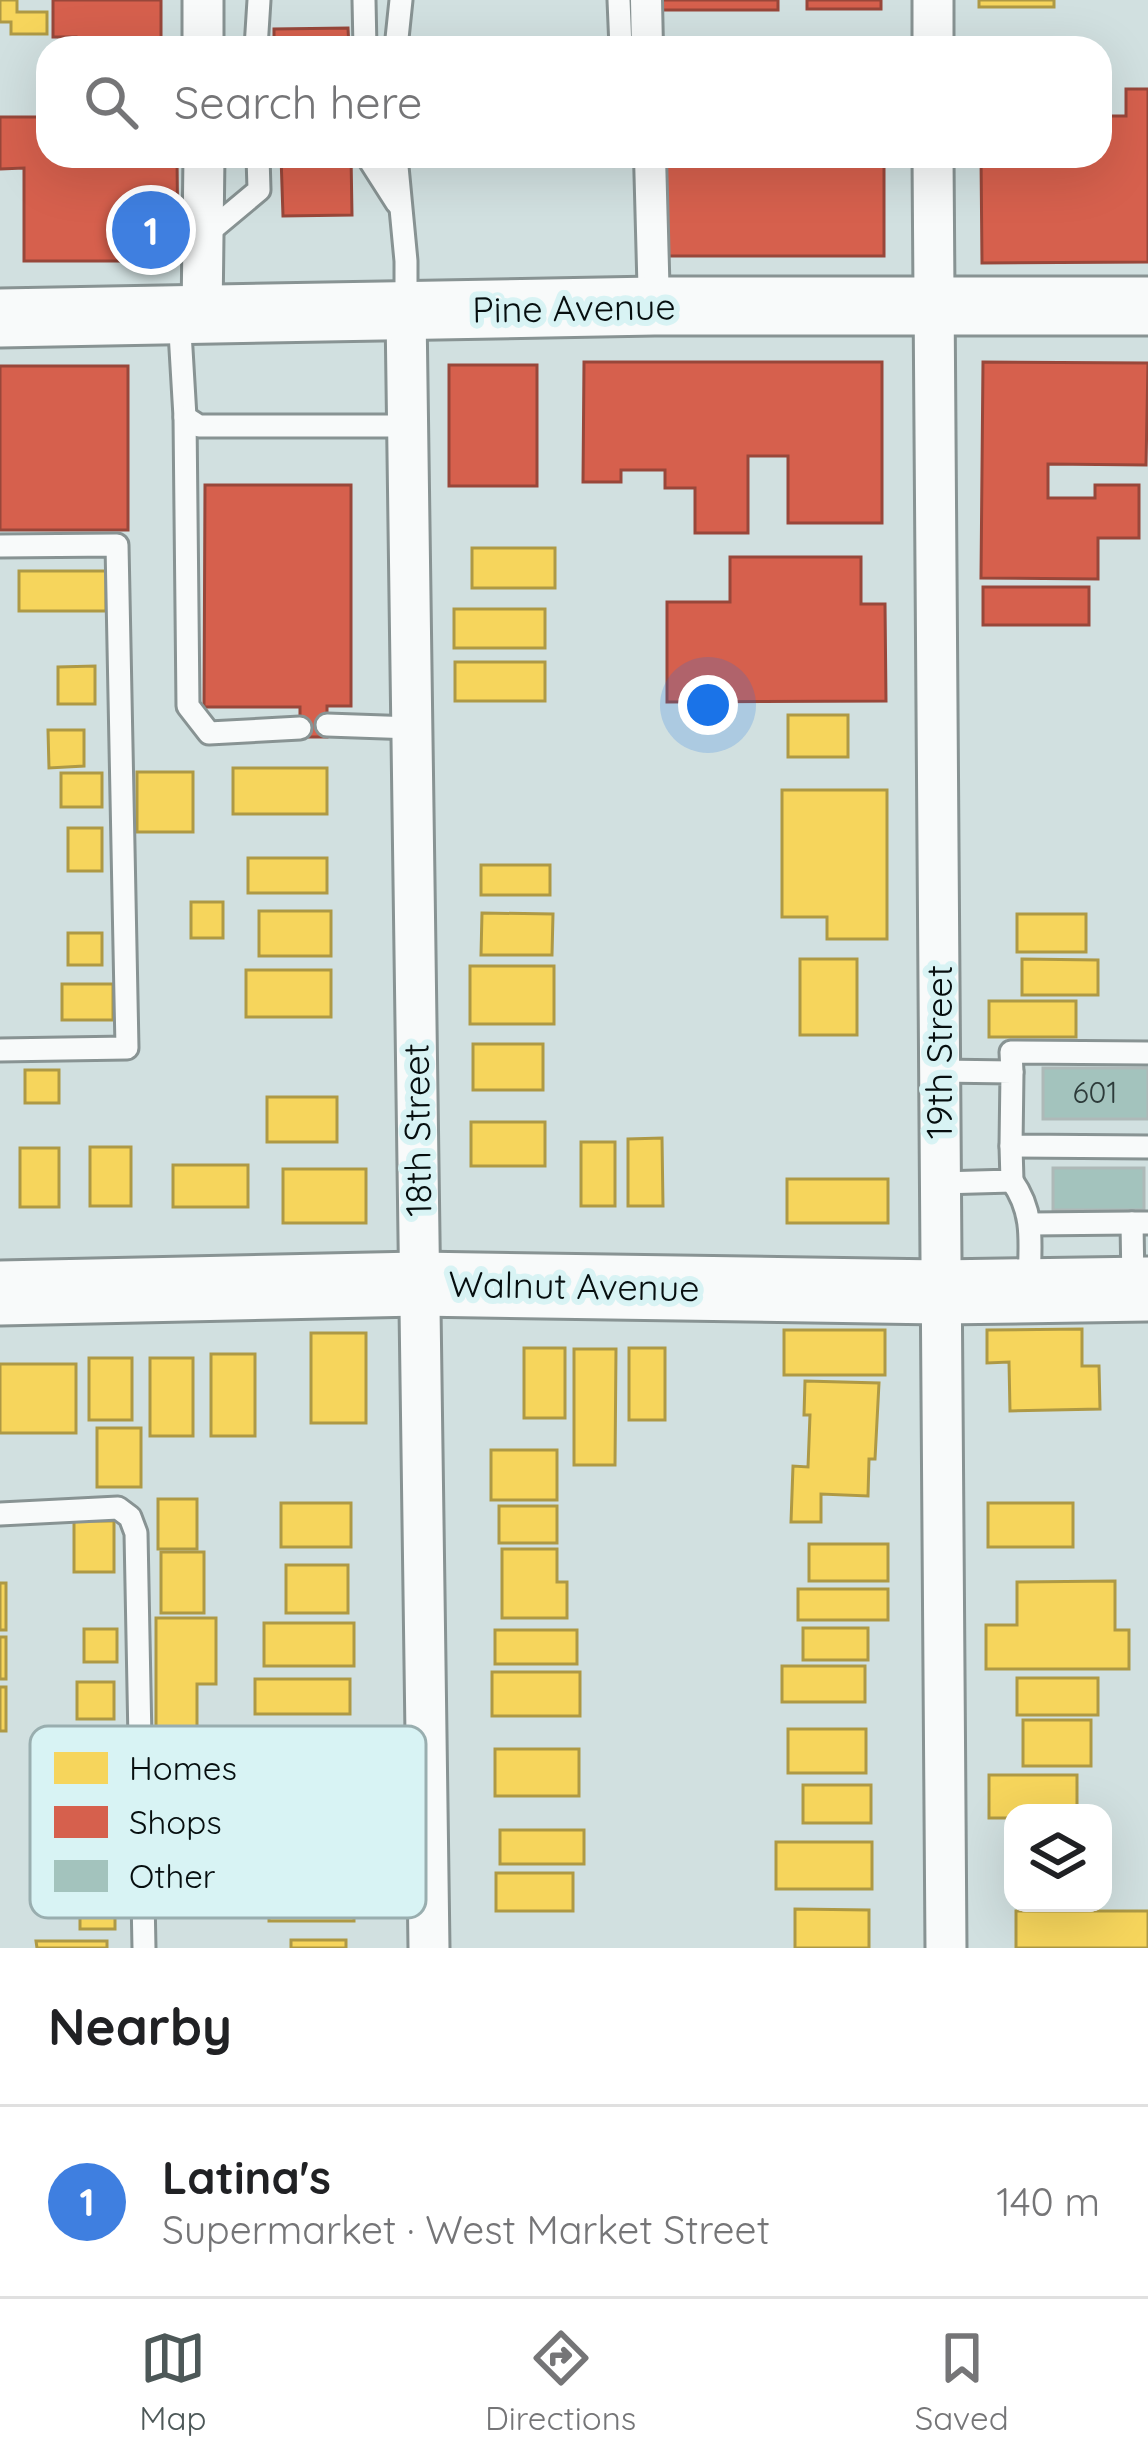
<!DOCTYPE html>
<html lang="en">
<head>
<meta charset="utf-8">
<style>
	:root { --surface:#fff; --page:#f6f6f6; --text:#202124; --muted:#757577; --line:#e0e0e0; --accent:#4d5858 }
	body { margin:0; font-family:Quicksand,sans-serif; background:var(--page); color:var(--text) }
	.controls { position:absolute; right:36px; bottom:36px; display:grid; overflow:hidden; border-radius:24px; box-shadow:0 12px 48px #0002 }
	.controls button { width:108px; height:108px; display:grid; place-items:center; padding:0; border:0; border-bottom:3px solid var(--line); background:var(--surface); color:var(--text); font:60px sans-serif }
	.you { position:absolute; left:708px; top:705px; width:42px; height:42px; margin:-30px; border:9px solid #fff; border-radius:50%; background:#1a73e8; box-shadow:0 0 0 18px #1a73e833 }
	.badge { display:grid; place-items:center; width:78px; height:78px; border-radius:50%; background:var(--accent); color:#fff; font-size:39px; font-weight:700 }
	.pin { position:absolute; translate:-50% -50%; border:6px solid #fff; box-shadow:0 3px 12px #0006 }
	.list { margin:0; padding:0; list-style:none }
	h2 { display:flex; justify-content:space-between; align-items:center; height:156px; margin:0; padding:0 48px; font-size:51px }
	h2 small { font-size:39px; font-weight:400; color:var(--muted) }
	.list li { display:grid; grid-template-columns:78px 1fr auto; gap:36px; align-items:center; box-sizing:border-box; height:192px; padding:0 48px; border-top:3px solid var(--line) }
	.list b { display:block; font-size:45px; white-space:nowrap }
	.list p { margin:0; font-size:39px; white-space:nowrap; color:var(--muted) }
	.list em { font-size:39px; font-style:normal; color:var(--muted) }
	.icon { flex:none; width:66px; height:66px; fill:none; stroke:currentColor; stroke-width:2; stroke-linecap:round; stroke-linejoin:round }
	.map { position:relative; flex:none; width:1148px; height:1948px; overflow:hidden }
	.search { position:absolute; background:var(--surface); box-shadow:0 12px 48px #0002; left:36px; right:36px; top:36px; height:132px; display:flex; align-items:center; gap:30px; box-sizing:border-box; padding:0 42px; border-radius:36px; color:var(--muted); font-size:45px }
	.sheet { height:348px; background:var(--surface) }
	nav { display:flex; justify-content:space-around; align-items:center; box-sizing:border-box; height:168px; border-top:3px solid var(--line); background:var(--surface); font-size:33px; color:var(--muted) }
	nav a { display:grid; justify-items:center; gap:6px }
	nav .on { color:var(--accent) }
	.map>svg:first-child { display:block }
	.homes { fill:#f6d55c; stroke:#ae9945; stroke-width:3 }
	.shops { fill:#d6604d; stroke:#98473a; stroke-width:3 }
	.building { fill:#a3c3bd; stroke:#aeb9b8; stroke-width:3 }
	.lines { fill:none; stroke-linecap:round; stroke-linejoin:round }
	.service-casing { stroke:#889393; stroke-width:27 }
	.pedestrian-casing { stroke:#889393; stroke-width:36 }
	.minor-casing { stroke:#889393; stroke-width:45 }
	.secondary-casing { stroke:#889393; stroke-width:63 }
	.primary-casing { stroke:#889393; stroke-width:69 }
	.service { stroke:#f8fafa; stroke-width:21 }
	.pedestrian { stroke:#f8fafa; stroke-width:30 }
	.minor { stroke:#f8fafa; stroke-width:39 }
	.secondary { stroke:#f8fafa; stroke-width:57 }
	.primary { stroke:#f8fafa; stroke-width:63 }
	.labels { text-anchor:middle; stroke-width:12; stroke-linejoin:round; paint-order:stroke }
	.number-label { font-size:30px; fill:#2d3b3a }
	.street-label { font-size:36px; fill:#060e0f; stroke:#d8f3f4 }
	.key { fill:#d8f3f4; stroke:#99aeaf; stroke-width:3 }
	.key-label { font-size:33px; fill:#060e0f }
</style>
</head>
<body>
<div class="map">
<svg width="1148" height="1948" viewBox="0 0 1148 1948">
	<rect width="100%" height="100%" fill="#d1e0e0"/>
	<g class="homes">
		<polygon points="0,0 17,0 17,12 47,12 47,34 11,34 11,22 0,22"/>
		<rect x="979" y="0" width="75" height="7"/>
		<rect x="472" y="548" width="83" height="40"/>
		<rect x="19" y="571" width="87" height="40"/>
		<rect x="454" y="609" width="91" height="39"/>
		<rect x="455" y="662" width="90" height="39"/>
		<polygon points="95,666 95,704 58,704 58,667"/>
		<rect x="788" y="715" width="60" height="42"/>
		<polygon points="48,730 84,730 84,766 49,768"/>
		<rect x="233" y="768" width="94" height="46"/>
		<rect x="137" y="772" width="56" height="60"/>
		<rect x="61" y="773" width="41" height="34"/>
		<polygon points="782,790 887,790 887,939 827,939 827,917 782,917"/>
		<rect x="68" y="828" width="34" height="43"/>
		<rect x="248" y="858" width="79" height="35"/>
		<rect x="481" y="865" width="69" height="30"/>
		<rect x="191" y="902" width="32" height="36"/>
		<rect x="259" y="911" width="72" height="45"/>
		<polygon points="482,913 553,914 552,955 481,955"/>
		<rect x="1017" y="914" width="69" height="38"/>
		<rect x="68" y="933" width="34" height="32"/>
		<rect x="800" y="959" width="57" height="76"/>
		<polygon points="1022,959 1098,960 1098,995 1022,995"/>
		<rect x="470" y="966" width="84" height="58"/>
		<rect x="246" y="970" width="85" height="47"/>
		<rect x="62" y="984" width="51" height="36"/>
		<rect x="989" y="1001" width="87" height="36"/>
		<rect x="473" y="1044" width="70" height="46"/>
		<rect x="25" y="1070" width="34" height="33"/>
		<rect x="267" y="1097" width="70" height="45"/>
		<rect x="471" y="1122" width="74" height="44"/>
		<polygon points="662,1138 663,1206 628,1206 628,1139"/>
		<rect x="581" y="1142" width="34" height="64"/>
		<rect x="90" y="1147" width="41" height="59"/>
		<rect x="20" y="1148" width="39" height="59"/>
		<rect x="173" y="1165" width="75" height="42"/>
		<rect x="283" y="1169" width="83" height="54"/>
		<rect x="787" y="1179" width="101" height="44"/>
		<polygon points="1082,1329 1082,1366 1099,1366 1100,1409 1010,1411 1009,1362 987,1363 987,1330"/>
		<rect x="784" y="1330" width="101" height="45"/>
		<rect x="311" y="1333" width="55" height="90"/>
		<rect x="524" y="1348" width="41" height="70"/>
		<rect x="629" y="1348" width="36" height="72"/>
		<polygon points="574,1349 616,1349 615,1465 574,1465"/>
		<rect x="211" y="1354" width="44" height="82"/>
		<rect x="89" y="1358" width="43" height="62"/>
		<rect x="150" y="1358" width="43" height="78"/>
		<rect x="0" y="1364" width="76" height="69"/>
		<polygon points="805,1381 879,1383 875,1459 869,1459 868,1496 821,1494 821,1522 791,1522 793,1466 808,1467 810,1415 804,1415"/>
		<rect x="97" y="1428" width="44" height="59"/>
		<rect x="491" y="1450" width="66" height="50"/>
		<rect x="158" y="1499" width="39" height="50"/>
		<rect x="281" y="1503" width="70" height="44"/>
		<rect x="988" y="1503" width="85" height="44"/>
		<rect x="499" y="1506" width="58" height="37"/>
		<rect x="74" y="1521" width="40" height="51"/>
		<rect x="809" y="1544" width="79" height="37"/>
		<polygon points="502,1549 557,1549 557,1582 567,1582 567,1618 502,1618"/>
		<rect x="161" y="1552" width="43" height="61"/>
		<rect x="286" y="1565" width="62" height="48"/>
		<polygon points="1115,1581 1115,1630 1129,1630 1129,1669 986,1669 986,1625 1017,1625 1017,1582"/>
		<rect x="0" y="1583" width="6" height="47"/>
		<rect x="798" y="1589" width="90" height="31"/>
		<polygon points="156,1618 216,1618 216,1684 197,1684 197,1727 156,1727"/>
		<rect x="264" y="1623" width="90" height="43"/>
		<rect x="803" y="1628" width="65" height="32"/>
		<rect x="84" y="1629" width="33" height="33"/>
		<rect x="495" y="1630" width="82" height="34"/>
		<rect x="0" y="1637" width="6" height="42"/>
		<rect x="782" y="1666" width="83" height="36"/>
		<rect x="492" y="1672" width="88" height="44"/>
		<rect x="1017" y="1678" width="81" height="37"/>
		<rect x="255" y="1679" width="95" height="35"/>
		<rect x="77" y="1682" width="37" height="37"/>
		<rect x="0" y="1687" width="6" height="44"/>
		<rect x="1023" y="1720" width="68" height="46"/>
		<rect x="788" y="1729" width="78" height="44"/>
		<rect x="495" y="1749" width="84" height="47"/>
		<polygon points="989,1775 1077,1775 1077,1813 1013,1813 1013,1818 989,1818"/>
		<rect x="803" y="1785" width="68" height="38"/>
		<rect x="500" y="1830" width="84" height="34"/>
		<rect x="776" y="1842" width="96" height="47"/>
		<rect x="496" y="1873" width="77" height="38"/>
		<rect x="269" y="1883" width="85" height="38"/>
		<rect x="80" y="1886" width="35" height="43"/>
		<polygon points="795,1909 869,1910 869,1948 795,1948"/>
		<rect x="1016" y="1911" width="132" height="37"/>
		<rect x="291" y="1940" width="55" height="8"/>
		<polygon points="36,1941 107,1941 107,1948 37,1948"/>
	</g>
	<g class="shops">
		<polygon points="53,0 161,0 161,40 177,40 177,48 76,48 76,37 53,37"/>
		<rect x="661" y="0" width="117" height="10"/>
		<rect x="807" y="0" width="74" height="9"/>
		<polygon points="348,28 349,48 274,48 274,29"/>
		<polygon points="1126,89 1148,89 1148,262 982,263 981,156 1100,156 1100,116 1126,116"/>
		<polygon points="0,117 48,117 48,156 177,156 178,261 24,261 24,168 0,169"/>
		<polygon points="281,156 351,156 352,215 283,216"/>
		<rect x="662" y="156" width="222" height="100"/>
		<polygon points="584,362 882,362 882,523 788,523 788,456 748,456 748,533 695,533 695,488 665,488 665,470 621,470 621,482 583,482"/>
		<polygon points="983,362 1148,363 1146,465 1048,464 1048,498 1095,498 1095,485 1139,485 1139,538 1098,538 1098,579 981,578"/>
		<rect x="449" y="365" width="88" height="121"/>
		<rect x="0" y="366" width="128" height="164"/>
		<polygon points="205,485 351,485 351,706 327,706 327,737 300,737 300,707 204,707"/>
		<polygon points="730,557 861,557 861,604 885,604 886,701 667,702 667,602 730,602"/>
		<rect x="983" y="587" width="106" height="38"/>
	</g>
	<g class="building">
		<rect x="1043" y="1068" width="105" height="51"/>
		<rect x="1053" y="1168" width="91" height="42"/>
	</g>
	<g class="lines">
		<defs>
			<g id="service">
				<polyline points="364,0 365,48"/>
				<polyline points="619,0 621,48"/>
				<polyline points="256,48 259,0"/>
				<polyline points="396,48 401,0"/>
				<polyline points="367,156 397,203"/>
				<polyline points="396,156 406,261 406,311"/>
				<polyline points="204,236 259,190 258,156"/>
				<polyline points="179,315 185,417 188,706 209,733 300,728"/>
				<polyline points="185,417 199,426 408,426"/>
				<polyline points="0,546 117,545 127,1048 0,1050"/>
				<polyline points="327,725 413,728"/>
				<polyline points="939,1071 1012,1072 1011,1146 1148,1147"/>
				<polyline points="1012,1072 1011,1052 1148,1053"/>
				<path d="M1012,1181C1035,1213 1030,1244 1029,1283"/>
				<polyline points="940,1183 1012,1181 1011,1146"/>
				<polyline points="1031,1224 1132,1223"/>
				<polyline points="1133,1284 1132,1223 1148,1223"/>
				<polyline points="0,1514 118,1508 130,1517 136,1533 144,1948"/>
			</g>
			<g id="pedestrian">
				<polyline points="646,0 647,48"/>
				<polyline points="650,156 654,306"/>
			</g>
			<g id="minor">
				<polyline points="203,0 203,48"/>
				<polyline points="933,48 933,0"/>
				<polyline points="933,156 946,1948"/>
				<polyline points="406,312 429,1948"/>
				<polyline points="202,315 204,156"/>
			</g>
			<polyline id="secondary" points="0,318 654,306 1148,306"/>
			<polyline id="primary" points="0,1293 418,1284 940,1292 1148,1289"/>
		</defs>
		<use href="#service" class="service-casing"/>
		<use href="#pedestrian" class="pedestrian-casing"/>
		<use href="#minor" class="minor-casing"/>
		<use href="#secondary" class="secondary-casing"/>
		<use href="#primary" class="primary-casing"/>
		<use href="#service" class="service"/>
		<use href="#pedestrian" class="pedestrian"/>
		<use href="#minor" class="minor"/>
		<use href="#secondary" class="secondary"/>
		<use href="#primary" class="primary"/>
	</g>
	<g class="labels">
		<g class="number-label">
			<text x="1095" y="1103">601</text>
		</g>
		<g class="street-label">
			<text transform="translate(574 308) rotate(-1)" y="13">Pine Avenue</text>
			<text transform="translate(939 1052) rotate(-90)" y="13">19th Street</text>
			<text transform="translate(417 1130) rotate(-91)" y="13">18th Street</text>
			<text transform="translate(574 1286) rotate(1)" y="13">Walnut Avenue</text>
		</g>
	</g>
	<rect x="30" y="1726" width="396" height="192" rx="18" class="key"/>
	<rect x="54" y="1752" width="54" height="32" fill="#f6d55c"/>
	<rect x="54" y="1806" width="54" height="32" fill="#d6604d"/>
	<rect x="54" y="1860" width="54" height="32" fill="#a3c3bd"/>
	<g class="key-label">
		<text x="129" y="1780">Homes</text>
		<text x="129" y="1834">Shops</text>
		<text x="129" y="1888">Other</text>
	</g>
</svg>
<div class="controls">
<button><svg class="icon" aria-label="layers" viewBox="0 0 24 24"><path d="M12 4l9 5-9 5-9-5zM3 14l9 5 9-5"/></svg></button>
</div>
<div class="you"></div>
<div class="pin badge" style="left:151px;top:230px;background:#3f7fe0">1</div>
<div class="search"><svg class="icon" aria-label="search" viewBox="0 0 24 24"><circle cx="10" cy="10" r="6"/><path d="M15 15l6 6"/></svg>Search here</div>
</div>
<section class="sheet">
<h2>Nearby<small></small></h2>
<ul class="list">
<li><span class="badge" style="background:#3f7fe0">1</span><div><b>Latina's</b><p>Supermarket · West Market Street</p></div><em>140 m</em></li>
</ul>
</section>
<nav>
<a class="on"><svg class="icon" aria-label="map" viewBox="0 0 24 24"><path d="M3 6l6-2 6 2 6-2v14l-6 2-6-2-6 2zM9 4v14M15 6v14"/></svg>Map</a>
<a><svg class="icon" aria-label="directions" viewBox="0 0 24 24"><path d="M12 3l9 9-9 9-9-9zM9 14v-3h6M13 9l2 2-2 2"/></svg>Directions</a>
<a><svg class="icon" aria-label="saved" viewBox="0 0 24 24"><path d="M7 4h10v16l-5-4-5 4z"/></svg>Saved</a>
</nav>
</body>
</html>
